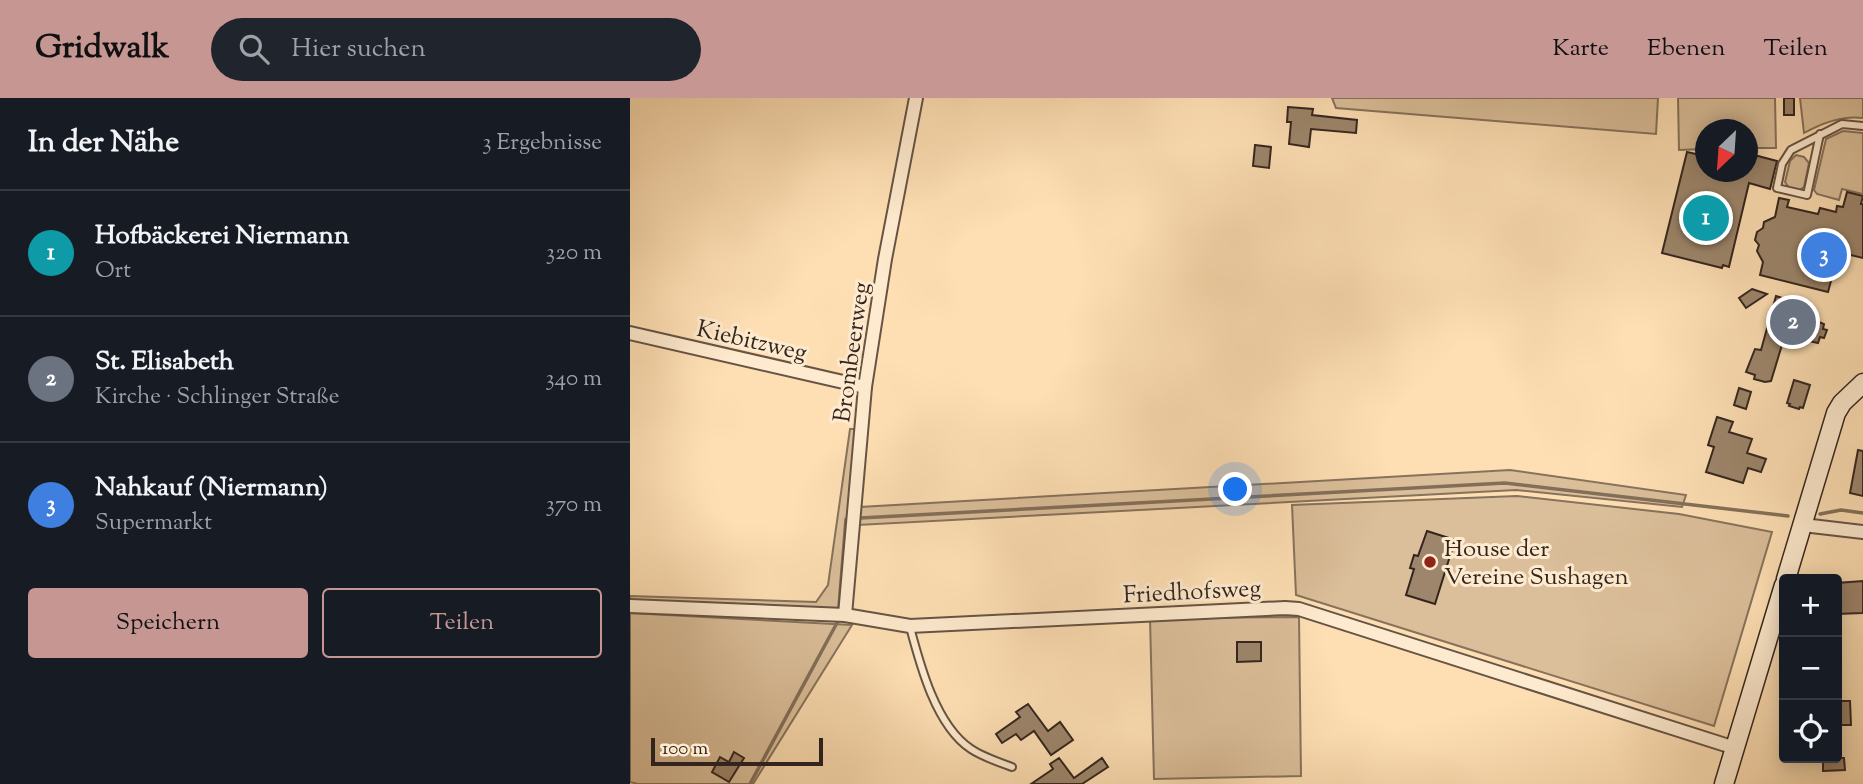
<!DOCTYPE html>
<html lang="de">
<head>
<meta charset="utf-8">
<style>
	:root { --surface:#171b24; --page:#20242c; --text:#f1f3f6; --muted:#9ea1a6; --line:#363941; --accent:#c59692 }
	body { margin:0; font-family:"Sorts Mill Goudy",serif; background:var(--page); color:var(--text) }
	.controls { position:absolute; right:21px; bottom:21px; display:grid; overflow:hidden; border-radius:7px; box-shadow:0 4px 18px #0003 }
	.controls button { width:63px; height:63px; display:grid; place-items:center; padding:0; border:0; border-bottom:2px solid var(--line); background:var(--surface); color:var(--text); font:35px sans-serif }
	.compass { position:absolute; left:1065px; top:21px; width:63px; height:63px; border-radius:50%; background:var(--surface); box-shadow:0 4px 18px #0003; rotate:205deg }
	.scale { position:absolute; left:21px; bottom:18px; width:172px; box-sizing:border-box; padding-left:7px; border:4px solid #33251e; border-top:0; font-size:19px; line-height:24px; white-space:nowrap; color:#33251e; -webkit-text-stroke:5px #feeace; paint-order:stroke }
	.you { position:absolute; left:606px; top:392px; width:24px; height:24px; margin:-18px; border:5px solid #fff; border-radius:50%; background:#1a73e8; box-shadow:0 0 0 10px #1a73e833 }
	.badge { display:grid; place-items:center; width:46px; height:46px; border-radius:50%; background:var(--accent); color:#fff; font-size:23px; font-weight:700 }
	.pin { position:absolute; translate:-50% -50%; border:4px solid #fff; box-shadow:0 2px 7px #0006 }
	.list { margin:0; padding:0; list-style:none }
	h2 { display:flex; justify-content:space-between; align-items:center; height:91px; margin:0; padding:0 28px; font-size:30px }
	h2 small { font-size:23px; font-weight:400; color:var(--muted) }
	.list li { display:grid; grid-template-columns:46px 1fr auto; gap:21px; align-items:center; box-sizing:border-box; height:126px; padding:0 28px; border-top:2px solid var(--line) }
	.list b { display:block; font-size:26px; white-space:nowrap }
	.list p { margin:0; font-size:23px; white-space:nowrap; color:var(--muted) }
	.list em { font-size:23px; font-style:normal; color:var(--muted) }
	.actions { display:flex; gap:14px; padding:21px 28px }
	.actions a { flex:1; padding:16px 0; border:2px solid var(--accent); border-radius:7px; text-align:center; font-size:24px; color:var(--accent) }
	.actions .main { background:var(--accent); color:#111 }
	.icon { flex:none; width:38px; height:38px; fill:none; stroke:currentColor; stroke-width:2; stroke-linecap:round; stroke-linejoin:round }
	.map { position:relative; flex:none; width:1233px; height:686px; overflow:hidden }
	header { display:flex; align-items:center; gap:42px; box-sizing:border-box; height:98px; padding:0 35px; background:var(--accent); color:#111 }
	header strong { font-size:33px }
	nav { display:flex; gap:38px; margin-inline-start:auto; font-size:24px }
	.search { width:490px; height:63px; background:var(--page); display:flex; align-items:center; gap:18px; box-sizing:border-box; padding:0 24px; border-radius:38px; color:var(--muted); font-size:26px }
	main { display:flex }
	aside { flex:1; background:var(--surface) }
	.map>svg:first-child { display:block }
	.green { fill:#dbbf9a; stroke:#87725c; stroke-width:2 }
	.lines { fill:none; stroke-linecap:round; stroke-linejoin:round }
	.stream { stroke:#836f59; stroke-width:3.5 }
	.building { fill:#9d866c; stroke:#33251e; stroke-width:2 }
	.lane-casing { stroke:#665444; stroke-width:10 }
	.street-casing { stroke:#665444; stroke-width:16 }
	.secondary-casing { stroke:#33251e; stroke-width:21 }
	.lane { stroke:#feeace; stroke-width:6 }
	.street { stroke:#feeace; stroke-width:12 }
	.secondary { stroke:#feeace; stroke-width:18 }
	.poi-dot { fill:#8f2418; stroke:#feeace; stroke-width:2.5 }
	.labels { text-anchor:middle; stroke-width:6; stroke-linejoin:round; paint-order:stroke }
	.street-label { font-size:24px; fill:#33251e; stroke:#feeace }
	.poi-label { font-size:24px; fill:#33251e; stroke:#feeace; text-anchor:start }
</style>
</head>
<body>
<header>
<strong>Gridwalk</strong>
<div class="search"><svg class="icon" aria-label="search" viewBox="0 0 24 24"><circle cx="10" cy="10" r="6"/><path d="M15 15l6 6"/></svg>Hier suchen</div>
<nav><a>Karte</a><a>Ebenen</a><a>Teilen</a></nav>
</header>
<main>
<aside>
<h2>In der Nähe<small>3 Ergebnisse</small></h2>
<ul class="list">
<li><span class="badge" style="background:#0f9aa8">1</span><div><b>Hofbäckerei Niermann</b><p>Ort</p></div><em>320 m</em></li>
<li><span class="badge" style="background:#6b7280">2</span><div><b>St. Elisabeth</b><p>Kirche · Schlinger Straße</p></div><em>340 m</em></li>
<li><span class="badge" style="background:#3f7fe0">3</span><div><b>Nahkauf (Niermann)</b><p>Supermarkt</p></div><em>370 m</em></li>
</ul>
<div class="actions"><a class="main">Speichern</a><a>Teilen</a></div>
</aside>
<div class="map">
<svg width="1233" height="686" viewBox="0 0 1233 686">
	<rect width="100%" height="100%" fill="#fedfb4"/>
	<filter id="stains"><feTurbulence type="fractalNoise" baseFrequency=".00286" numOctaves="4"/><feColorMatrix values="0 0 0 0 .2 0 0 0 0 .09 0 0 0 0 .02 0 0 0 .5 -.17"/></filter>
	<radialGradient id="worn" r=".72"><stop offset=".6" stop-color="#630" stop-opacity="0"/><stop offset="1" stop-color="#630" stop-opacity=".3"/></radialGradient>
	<g class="green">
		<polygon points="702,0 1028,0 1026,36 706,10"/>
		<polygon points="1048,0 1145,0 1146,50 1118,50 1118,32 1076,32 1075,51 1049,52"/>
		<path d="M1170,0H1233V20C1212,17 1192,25 1174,35Z"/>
		<polygon points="1213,33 1233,35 1233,96 1212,91 1209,102 1187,96 1184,92 1196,41"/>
		<polygon points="1166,57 1174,59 1179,65 1174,89 1168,93 1159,90 1155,84 1160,63"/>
		<polygon points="220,331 228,331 213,514 0,505 0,498 186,504 198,487"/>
		<polygon points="880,372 1056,397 1052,409 886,392 228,427 230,409"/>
		<polygon points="887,398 1049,416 1142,434 1084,628 666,497 662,407"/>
		<polygon points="0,515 222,527 123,686 8,686 0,684"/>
		<polygon points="669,519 671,678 524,681 520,520"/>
	</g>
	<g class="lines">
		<g class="stream">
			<polyline points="1190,416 1211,412 1233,415"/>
			<polyline points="230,420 875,385 1158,418"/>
			<polyline points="209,509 216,421"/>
			<polyline points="120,686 208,523"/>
		</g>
	</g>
	<g class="building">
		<rect x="1154" y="0" width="10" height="17"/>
		<polygon points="658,9 683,11 682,17 727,22 726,35 681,31 679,49 659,46 661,24 657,24"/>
		<polygon points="625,47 641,49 639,70 623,68"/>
		<polygon points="1057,54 1075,58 1075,74 1117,74 1124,57 1147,63 1140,91 1119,85 1099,169 1093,167 1092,170 1032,155"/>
		<polygon points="1217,94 1233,98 1231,106 1233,106 1233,160 1204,153 1197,178 1202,179 1198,194 1130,177 1133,164 1127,153 1129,147 1125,142 1127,134 1133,130 1134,124 1145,119 1149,100 1159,102 1157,109 1188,116 1190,110 1206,114 1207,108 1213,109"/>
		<polygon points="1122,191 1137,196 1116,210 1109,200"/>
		<polygon points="1146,198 1170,206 1169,208 1174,209 1172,217 1194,226 1193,231 1197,232 1194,240 1190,239 1188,245 1166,240 1163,247 1152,247 1141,283 1135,284 1124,281 1125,277 1116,274 1125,251 1131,252"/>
		<polygon points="1164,282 1180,287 1173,310 1170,309 1169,311 1159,308 1160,306 1157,305"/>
		<polygon points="1109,290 1121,294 1116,311 1104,307"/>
		<polygon points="1087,319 1103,324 1099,334 1122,341 1117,355 1136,361 1131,374 1118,370 1113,385 1076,374 1084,349 1078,347"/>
		<polygon points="1228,352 1233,353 1233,398 1220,395"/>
		<polygon points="797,433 825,442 805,506 776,497 784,471 780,470 784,457 788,458"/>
		<polygon points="1233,483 1233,515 1207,516 1207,485"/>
		<polygon points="607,544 631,544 631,563 607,564"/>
		<polygon points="1207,603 1220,603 1221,627 1207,627"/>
		<polygon points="398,606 418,633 430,624 443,642 421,657 404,633 391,642 386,636 372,645 366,636 390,619 386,614"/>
		<polygon points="104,654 114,660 99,684 82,674 90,659 99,664"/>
		<polygon points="429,660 444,680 472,660 478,669 452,686 401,686 423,671 420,666"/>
		<polygon points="1193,660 1214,660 1215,672 1193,673"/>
	</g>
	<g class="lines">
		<defs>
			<g id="lane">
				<polyline points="1190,36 1177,97 1147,90 1152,66 1161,52 1212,26 1233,28"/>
				<path d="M280,529C290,567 306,628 341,651C353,659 368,664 382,669"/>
			</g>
			<g id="street">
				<polyline points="0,235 235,289"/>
				<polyline points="1173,427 1233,434"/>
				<polyline points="0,508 215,517 280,528 655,510 669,511 1105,650"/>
				<polyline points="215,517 235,289 255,161 286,0"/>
			</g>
			<g id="secondary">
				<polyline points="1156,481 1206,315 1212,305 1233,285"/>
				<polyline points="1094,686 1154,487"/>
			</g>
		</defs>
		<use href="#lane" class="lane-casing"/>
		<use href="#street" class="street-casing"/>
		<use href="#secondary" class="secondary-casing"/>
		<use href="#lane" class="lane"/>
		<use href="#street" class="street"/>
		<use href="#secondary" class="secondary"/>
	</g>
	<circle class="poi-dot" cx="800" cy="464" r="7"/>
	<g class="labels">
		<g class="street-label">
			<text transform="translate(122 242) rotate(13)" y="8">Kiebitzweg</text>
			<text transform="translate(221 254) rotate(-82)" y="8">Brombeerweg</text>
			<text transform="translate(562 493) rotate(-3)" y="8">Friedhofsweg</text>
		</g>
		<g class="poi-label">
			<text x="814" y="458">House der<tspan x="814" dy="28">Vereine Sushagen</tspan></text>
		</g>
	</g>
	<rect width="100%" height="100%" filter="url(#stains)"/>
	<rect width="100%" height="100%" fill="url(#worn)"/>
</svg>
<div class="controls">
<button>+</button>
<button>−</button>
<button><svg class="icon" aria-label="locate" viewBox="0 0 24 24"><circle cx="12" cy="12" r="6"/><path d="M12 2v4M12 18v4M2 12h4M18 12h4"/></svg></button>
</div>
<svg class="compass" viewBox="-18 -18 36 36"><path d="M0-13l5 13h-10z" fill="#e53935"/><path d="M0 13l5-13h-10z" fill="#9ea1a6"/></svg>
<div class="scale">100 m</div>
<div class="you"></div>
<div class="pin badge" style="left:1076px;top:120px;background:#0f9aa8">1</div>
<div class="pin badge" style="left:1163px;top:224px;background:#6b7280">2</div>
<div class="pin badge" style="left:1194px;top:157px;background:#3f7fe0">3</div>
</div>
</main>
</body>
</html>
